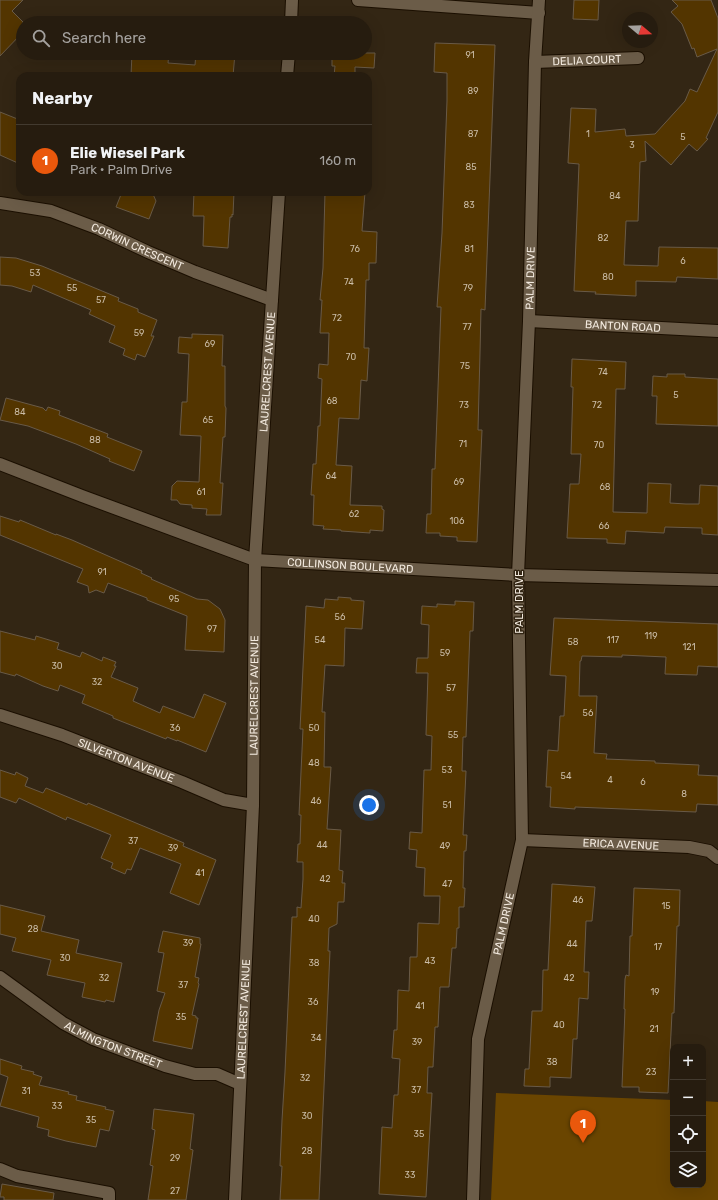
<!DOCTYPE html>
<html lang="en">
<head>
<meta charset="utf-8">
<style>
	:root { --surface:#261c0f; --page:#32291d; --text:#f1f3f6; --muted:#a4a19e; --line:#423a2f; --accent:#ea580c }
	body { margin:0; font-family:Rubik,sans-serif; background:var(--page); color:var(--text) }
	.controls { position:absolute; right:12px; bottom:12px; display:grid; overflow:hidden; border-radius:8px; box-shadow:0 4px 16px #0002 }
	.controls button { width:36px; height:36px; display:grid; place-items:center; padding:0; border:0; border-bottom:1px solid var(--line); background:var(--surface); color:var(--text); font:20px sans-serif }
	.compass { position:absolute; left:622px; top:12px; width:36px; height:36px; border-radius:50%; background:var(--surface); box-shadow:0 4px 16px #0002; rotate:109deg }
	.you { position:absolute; left:369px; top:805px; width:14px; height:14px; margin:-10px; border:3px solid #fff; border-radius:50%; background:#1a73e8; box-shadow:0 0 0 6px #1a73e833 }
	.badge { display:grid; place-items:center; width:26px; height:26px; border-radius:50%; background:var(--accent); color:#fff; font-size:13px; font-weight:700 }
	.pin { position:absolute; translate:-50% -33px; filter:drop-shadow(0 1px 2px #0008) }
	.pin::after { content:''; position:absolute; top:21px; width:14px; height:12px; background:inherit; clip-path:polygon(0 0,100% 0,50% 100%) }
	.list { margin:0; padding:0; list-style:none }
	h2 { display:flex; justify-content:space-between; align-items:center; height:52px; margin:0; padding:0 16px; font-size:17px }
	h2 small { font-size:13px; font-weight:400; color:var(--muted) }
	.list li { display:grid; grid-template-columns:26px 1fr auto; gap:12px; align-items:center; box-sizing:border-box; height:72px; padding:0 16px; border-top:1px solid var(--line) }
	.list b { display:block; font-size:15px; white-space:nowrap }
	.list p { margin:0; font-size:13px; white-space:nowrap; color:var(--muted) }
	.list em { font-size:13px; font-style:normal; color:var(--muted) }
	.icon { flex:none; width:22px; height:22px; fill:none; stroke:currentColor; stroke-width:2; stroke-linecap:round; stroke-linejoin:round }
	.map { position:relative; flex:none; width:718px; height:1200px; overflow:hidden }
	.search { position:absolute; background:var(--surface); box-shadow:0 4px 16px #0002; left:16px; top:16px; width:356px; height:44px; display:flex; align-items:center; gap:10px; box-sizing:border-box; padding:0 14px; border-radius:22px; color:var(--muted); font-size:15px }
	.panel { position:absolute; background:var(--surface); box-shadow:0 4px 16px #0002; left:16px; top:72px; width:356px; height:124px; border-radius:12px }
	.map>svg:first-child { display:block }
	.green { fill:#6a4500 }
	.building { fill:#533500; stroke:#695a47 }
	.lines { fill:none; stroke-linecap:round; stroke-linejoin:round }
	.minor-casing { stroke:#1b0f01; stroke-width:14 }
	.minor { stroke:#6b5c48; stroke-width:12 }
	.labels { text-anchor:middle; stroke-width:3; stroke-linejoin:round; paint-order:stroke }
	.number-label { font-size:9px; fill:#cbbda7 }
	.street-label { font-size:11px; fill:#f3eadf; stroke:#332614 }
</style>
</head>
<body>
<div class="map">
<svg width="718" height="1200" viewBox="0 0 718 1200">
	<rect width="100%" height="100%" fill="#332614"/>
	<polygon class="green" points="496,1093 673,1100 673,1185 703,1185 703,1101 718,1102 718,1200 491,1200"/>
	<g class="building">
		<polygon points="0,0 23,0 12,11 23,22 23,32 0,56"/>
		<polygon points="574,0 599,0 598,20 573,19"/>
		<polygon points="672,0 711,0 718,18 718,112 706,138 708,139 697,151 689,144 671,165 645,141 646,161 640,162 638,221 626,221 624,265 658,266 659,247 718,248 718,279 677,277 676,282 636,281 636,296 595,294 596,292 574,291 579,164 568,163 571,108 596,109 595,132 625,129 626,136 655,134 685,101 690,89 697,92 717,49 697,57 694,48 692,49 682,24 671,12 678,6"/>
		<polygon points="435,43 495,45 485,310 481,309 480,353 478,430 482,430 477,542 457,541 457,537 440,536 440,533 426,533 427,514 431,514 432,469 435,469 441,307 437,307 442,233 447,101 447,73 434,72"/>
		<polygon points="132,53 169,53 168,63 195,65 196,53 235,53 233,76 131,76"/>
		<polygon points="332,53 375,53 374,68 355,67 355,76 334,76 335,66 332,66"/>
		<polygon points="0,112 20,120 20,164 0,155"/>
		<polygon points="122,192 152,192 156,201 149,219 116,207"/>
		<polygon points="194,192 234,192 233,215 232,214 232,217 230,217 228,248 203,246 204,216 193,216"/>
		<polygon points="325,192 365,192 362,231 377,232 376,263 369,263 369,280 366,280 364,348 369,348 367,381 361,380 359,419 339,418 336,465 352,466 350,505 382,506 382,509 384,510 383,531 370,530 370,533 341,531 341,530 323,529 324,526 313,525 314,495 311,495 313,464 316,464 318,426 320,426 322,379 318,378 319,364 328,365 329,333 320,333 322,300 320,300 323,268"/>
		<polygon points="0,257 16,258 42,266 119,298 118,301 138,309 138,312 157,320 151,336 154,336 145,357 137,354 135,360 123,355 125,349 109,342 115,326 89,314 91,310 33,285 31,292 12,286 0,285"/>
		<polygon points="192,334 223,335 222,366 225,366 225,406 226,408 225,437 223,437 220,483 223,483 221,515 206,515 207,509 192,508 192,505 180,504 177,500 171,500 172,486 177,481 199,482 201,436 180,435 182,402 187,402 189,354 178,353 179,337 192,338"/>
		<polygon points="572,359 626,362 625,389 616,389 613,512 647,513 648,483 671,484 670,503 686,504 699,504 700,485 718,486 718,535 702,534 702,528 665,527 664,533 626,531 625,544 607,543 607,539 567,538 570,484 579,484 581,454 571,454 573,387 571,387"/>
		<polygon points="667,374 685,374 685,377 718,379 718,426 656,424 657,396 652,396 653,376 667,377"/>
		<polygon points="6,398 43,408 46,411 48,407 60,411 59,415 108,434 107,437 142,451 134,471 109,461 110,459 76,444 28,426 0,420"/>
		<polygon points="0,516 19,522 20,520 56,535 56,534 72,540 142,571 141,573 152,578 151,579 197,599 208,600 220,609 225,620 224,652 185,650 187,616 147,600 147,598 108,583 104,593 96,590 89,593 88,586 77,582 83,569 0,535"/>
		<polygon points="338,597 351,598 351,600 364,601 362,629 345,628 344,666 325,665 322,712 325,712 324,767 331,767 327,829 341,830 339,870 343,871 342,883 345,883 344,902 338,902 337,924 329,928 328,951 330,951 319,1200 280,1200 282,1166 280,1166 282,1120 285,1072 292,917 297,917 297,907 301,908 303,879 303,862 297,862 298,844 300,844 301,815 299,815 303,729 300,729 306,606 324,608 325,599 338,600"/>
		<polygon points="455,601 474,602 473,631 470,631 466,737 463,737 462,771 466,771 463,835 467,835 466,851 464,851 463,888 465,888 464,907 459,907 459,928 457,928 456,948 452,948 449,987 440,987 438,1027 435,1027 433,1067 428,1067 427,1093 432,1093 426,1197 379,1194 382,1127 392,1128 394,1095 398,1095 400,1059 392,1058 394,1030 397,1030 398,990 409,991 410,957 417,957 418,923 439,924 440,896 424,896 425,868 416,867 417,850 409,849 410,832 422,833 424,770 431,770 432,736 426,735 428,673 416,673 417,658 428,658 429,625 421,624 422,606 437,607 437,604 455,605"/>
		<polygon points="554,618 718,624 718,667 698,666 697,675 665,674 666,657 622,655 622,657 582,656 581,661 580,661 579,696 597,696 594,753 607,754 606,759 655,761 655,763 699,765 698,775 718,776 718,805 697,804 696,812 575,807 575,809 550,807 551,787 546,787 548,750 558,751 560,716 564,716 566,676 550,675"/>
		<polygon points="0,631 35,640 36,636 59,643 57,649 80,657 82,652 102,661 103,657 116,662 114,666 116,666 111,677 138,688 133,701 160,713 163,706 194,718 204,694 226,703 206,752 177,740 177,741 167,737 166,739 113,718 113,716 82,703 85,695 60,685 58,691 43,686 16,674 15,676 0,672"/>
		<polygon points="0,770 15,775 16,772 28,778 25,786 43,793 46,788 87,805 88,803 184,843 183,846 216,860 199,905 170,893 181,864 140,848 131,870 127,869 125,874 111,868 113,863 101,858 111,835 67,817 66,820 19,798 16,803 0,797"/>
		<polygon points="552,884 595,887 592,921 586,921 584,972 589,972 588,999 579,998 577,1039 573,1039 571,1078 550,1077 550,1087 524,1086 525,1069 529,1069 532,1011 542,1011 543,970 548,970"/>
		<polygon points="634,888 680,890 679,926 677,926 674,1013 672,1013 668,1093 639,1092 639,1087 622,1087 625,1009 624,1009 625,979 626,975 629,976 630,936 632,936"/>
		<polygon points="0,905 45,916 41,931 79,940 76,953 122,963 114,1002 106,1000 105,1002 82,997 85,983 47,975 51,960 12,951 16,938 0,934"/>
		<polygon points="163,931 200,938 200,944 201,944 195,977 199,978 198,983 199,984 192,1015 196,1016 196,1018 198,1018 192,1049 153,1041 159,1010 165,993 157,991 164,953 158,952"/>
		<polygon points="0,1059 22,1066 21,1069 34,1072 33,1074 42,1077 39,1085 69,1092 68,1094 77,1096 76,1100 106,1107 105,1109 114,1111 109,1131 100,1129 96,1147 66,1141 48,1136 49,1130 37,1127 39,1117 0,1106 8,1077 0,1074"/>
		<polygon points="154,1109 194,1114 190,1149 193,1150 186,1200 148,1200 153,1166 150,1165 155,1130 152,1129"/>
		<polygon points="2,1184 54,1193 53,1200 4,1200 4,1197 0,1197"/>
	</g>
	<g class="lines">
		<defs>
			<g id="minor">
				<polyline points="358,0 539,13"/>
				<polyline points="291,23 292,0"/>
				<path id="s1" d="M535,62L638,58"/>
				<polyline points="287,76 289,53"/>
				<path id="s2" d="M0,203L51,211L99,229L148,252L195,272L272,300"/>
				<path id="s3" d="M529,321L718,331"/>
				<path id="s4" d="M0,464L82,496L255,560L518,575L718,580"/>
				<path id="s5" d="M0,715L62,735L182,782L224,800L253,805"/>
				<path id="s6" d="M522,840L689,847L709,851L718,858"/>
				<path id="s7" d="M0,977L63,1023L93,1039L165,1066L195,1074H217L240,1084"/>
				<polyline points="0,1169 17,1176 109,1193 109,1200"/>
				<path id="s8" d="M235,1200L253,805L255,560L279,192"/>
				<path id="s9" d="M473,1200L478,1039L522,840L518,575L529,321L535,62L539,0"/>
			</g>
		</defs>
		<use href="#minor" class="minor-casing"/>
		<use href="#minor" class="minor"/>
	</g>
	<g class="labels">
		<g class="number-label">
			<text x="470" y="58">91</text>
			<text x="473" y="94">89</text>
			<text x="473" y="137">87</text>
			<text x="588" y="137">1</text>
			<text x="683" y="140">5</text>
			<text x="632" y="148">3</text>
			<text x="471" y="170">85</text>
			<text x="615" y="199">84</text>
			<text x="469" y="208">83</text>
			<text x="603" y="241">82</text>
			<text x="355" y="252">76</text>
			<text x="469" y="252">81</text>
			<text x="683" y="264">6</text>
			<text x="35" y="276">53</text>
			<text x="608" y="280">80</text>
			<text x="349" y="285">74</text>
			<text x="72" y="291">55</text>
			<text x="468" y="291">79</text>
			<text x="101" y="303">57</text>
			<text x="337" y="321">72</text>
			<text x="467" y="330">77</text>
			<text x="139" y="336">59</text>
			<text x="210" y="347">69</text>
			<text x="351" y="360">70</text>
			<text x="465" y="369">75</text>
			<text x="603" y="375">74</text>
			<text x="676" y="398">5</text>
			<text x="332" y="404">68</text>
			<text x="464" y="408">73</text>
			<text x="597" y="408">72</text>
			<text x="20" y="415">84</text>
			<text x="208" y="423">65</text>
			<text x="95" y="443">88</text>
			<text x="463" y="447">71</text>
			<text x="599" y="448">70</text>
			<text x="331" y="479">64</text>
			<text x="459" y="485">69</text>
			<text x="605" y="490">68</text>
			<text x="201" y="495">61</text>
			<text x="354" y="517">62</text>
			<text x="457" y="524">106</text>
			<text x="604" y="529">66</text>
			<text x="102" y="575">91</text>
			<text x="174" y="602">95</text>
			<text x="340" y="620">56</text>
			<text x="212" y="632">97</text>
			<text x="651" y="639">119</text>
			<text x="320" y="643">54</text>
			<text x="613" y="643">117</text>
			<text x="573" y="645">58</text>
			<text x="689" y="650">121</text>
			<text x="445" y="656">59</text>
			<text x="57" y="669">30</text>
			<text x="97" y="685">32</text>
			<text x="451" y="691">57</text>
			<text x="588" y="716">56</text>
			<text x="175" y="731">36</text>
			<text x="314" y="731">50</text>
			<text x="453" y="738">55</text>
			<text x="314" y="766">48</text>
			<text x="447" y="773">53</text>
			<text x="566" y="779">54</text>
			<text x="610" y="783">4</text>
			<text x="643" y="785">6</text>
			<text x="684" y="797">8</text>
			<text x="316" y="804">46</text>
			<text x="447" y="808">51</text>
			<text x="133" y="844">37</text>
			<text x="322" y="848">44</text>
			<text x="445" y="849">49</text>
			<text x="173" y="851">39</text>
			<text x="200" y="876">41</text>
			<text x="325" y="882">42</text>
			<text x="447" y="887">47</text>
			<text x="578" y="903">46</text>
			<text x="666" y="909">15</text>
			<text x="314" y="922">40</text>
			<text x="33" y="932">28</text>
			<text x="188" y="946">39</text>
			<text x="572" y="947">44</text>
			<text x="658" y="950">17</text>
			<text x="65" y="961">30</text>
			<text x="430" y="964">43</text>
			<text x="314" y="966">38</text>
			<text x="104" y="981">32</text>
			<text x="569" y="981">42</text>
			<text x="183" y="988">37</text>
			<text x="655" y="995">19</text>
			<text x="313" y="1005">36</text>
			<text x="420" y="1009">41</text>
			<text x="181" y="1020">35</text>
			<text x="559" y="1028">40</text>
			<text x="654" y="1032">21</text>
			<text x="316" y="1041">34</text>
			<text x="417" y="1045">39</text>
			<text x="552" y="1065">38</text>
			<text x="651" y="1075">23</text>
			<text x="305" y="1081">32</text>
			<text x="416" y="1093">37</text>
			<text x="26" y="1094">31</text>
			<text x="57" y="1109">33</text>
			<text x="307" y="1119">30</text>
			<text x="91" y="1123">35</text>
			<text x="419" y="1137">35</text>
			<text x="307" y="1154">28</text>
			<text x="175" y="1161">29</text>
			<text x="410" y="1178">33</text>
			<text x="175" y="1194">27</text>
		</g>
		<g class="street-label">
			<text dy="4" stroke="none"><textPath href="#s1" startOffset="52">DELIA COURT</textPath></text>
			<text dy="4" stroke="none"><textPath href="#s2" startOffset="145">CORWIN CRESCENT</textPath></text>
			<text dy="4" stroke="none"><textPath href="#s9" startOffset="927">PALM DRIVE</textPath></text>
			<text dy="4" stroke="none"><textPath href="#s3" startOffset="94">BANTON ROAD</textPath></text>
			<text dy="4" stroke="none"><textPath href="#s8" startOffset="829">LAURELCREST AVENUE</textPath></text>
			<text dy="4" stroke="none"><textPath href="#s4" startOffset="368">COLLINSON BOULEVARD</textPath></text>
			<text transform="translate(519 602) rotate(-90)" y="4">PALM DRIVE</text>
			<text dy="4" stroke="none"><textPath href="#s8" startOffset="505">LAURELCREST AVENUE</textPath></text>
			<text dy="4" stroke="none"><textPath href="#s5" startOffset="134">SILVERTON AVENUE</textPath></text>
			<text dy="4" stroke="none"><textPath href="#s6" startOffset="99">ERICA AVENUE</textPath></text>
			<text dy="4" stroke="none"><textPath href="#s9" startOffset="279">PALM DRIVE</textPath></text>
			<text dy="4" stroke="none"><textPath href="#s8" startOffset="181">LAURELCREST AVENUE</textPath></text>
			<text dy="4" stroke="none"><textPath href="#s7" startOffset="133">ALMINGTON STREET</textPath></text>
		</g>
	</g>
</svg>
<div class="controls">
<button>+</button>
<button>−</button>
<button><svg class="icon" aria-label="locate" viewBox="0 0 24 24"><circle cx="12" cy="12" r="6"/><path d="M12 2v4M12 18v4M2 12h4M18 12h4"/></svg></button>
<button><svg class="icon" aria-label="layers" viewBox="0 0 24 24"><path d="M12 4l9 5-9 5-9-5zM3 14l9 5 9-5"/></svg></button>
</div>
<svg class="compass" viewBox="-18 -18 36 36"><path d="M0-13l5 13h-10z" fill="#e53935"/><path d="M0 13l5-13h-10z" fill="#a4a19e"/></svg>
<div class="you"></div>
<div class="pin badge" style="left:583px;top:1143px">1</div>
<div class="search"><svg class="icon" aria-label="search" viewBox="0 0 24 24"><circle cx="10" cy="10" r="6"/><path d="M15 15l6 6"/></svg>Search here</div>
<section class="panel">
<h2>Nearby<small></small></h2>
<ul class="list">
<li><span class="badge">1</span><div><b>Elie Wiesel Park</b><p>Park · Palm Drive</p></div><em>160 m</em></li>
</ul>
</section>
</div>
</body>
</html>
